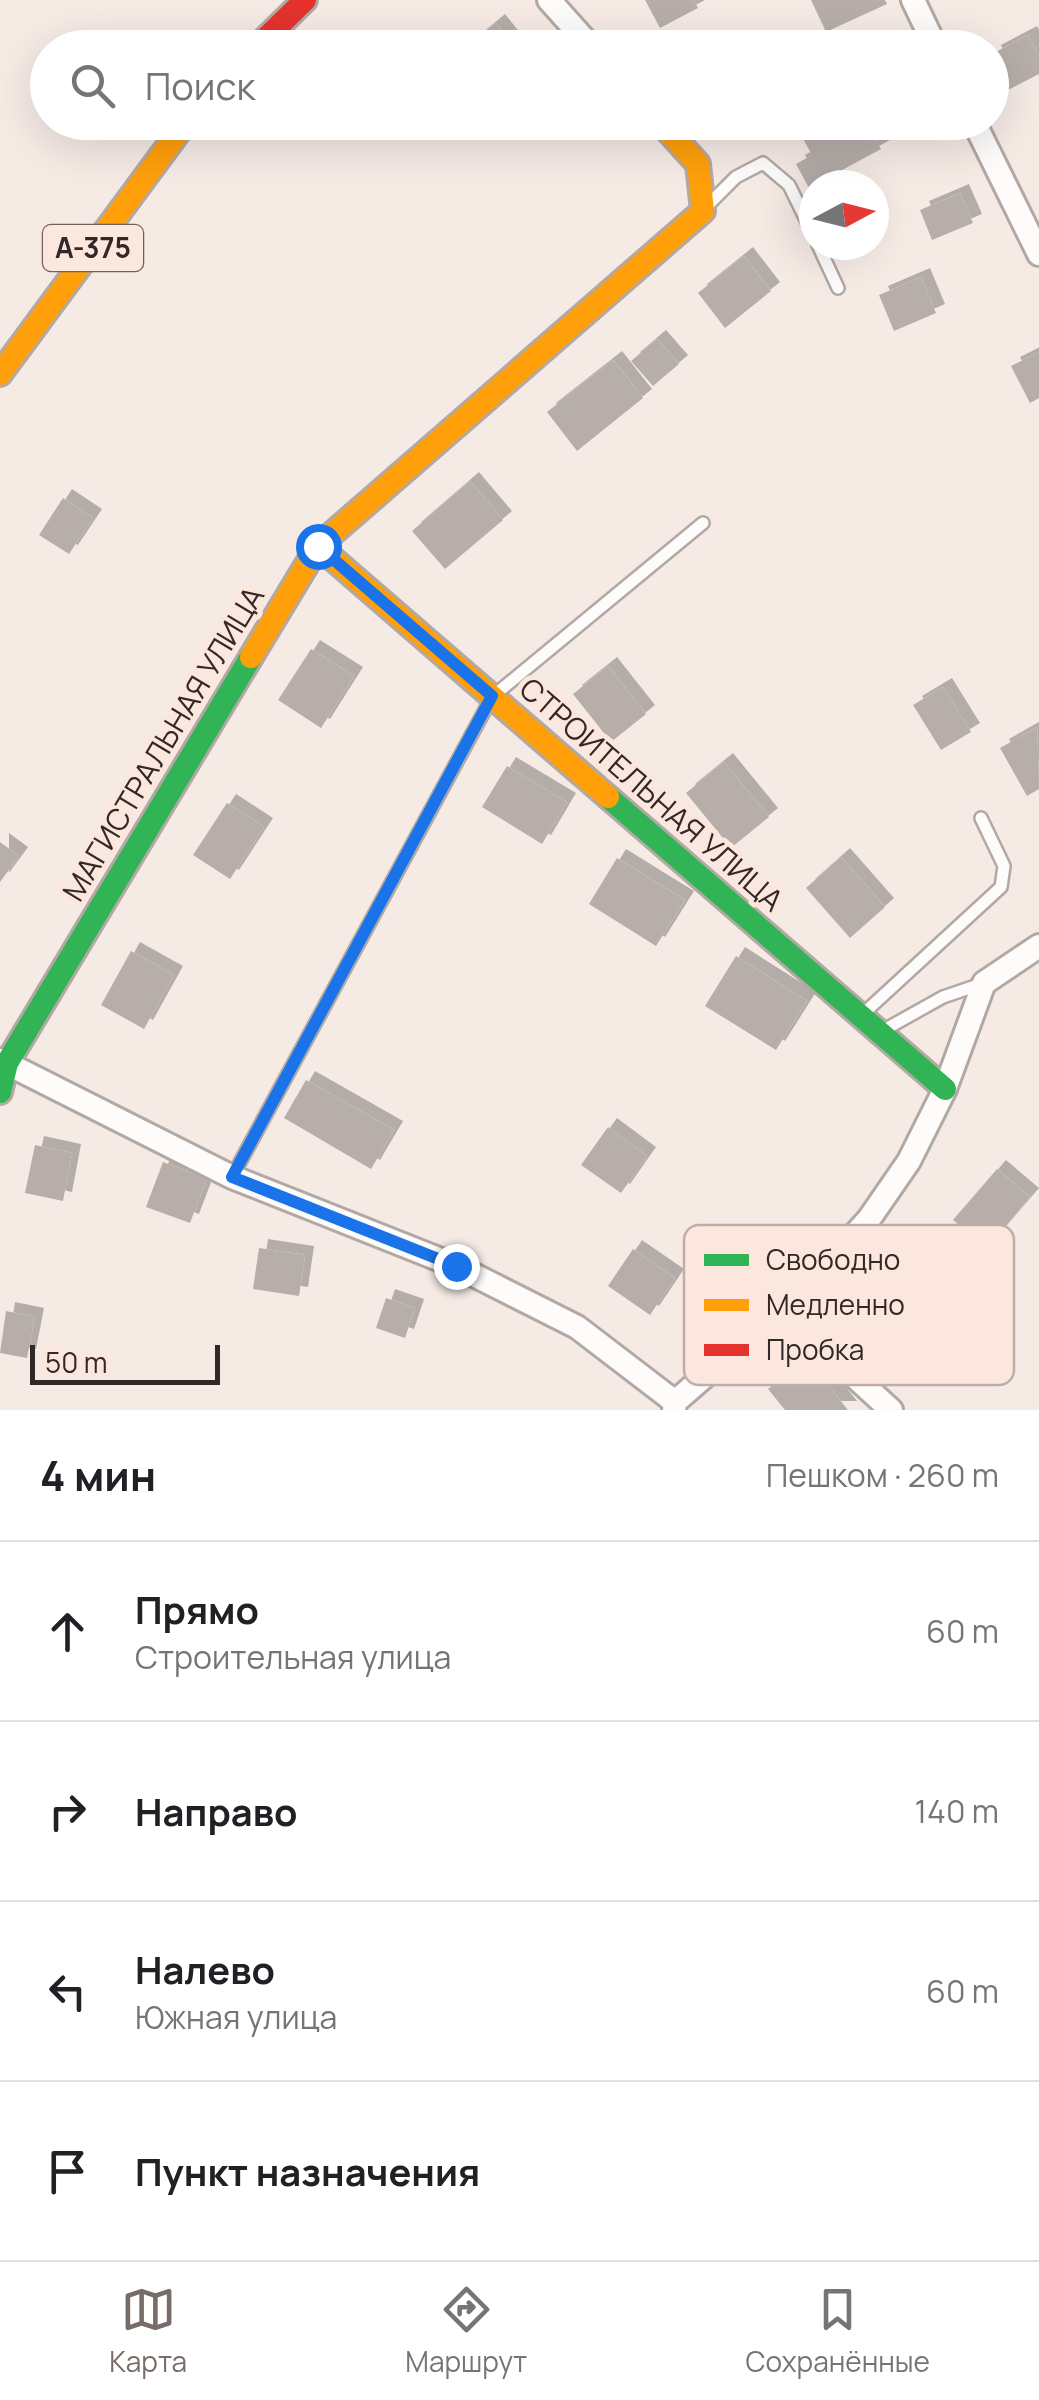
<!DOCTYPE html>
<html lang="ru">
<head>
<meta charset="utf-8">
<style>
	:root { --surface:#fff; --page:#f6f6f6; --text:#202124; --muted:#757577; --line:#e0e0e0; --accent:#776c68 }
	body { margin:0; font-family:Manrope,sans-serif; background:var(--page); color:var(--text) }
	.compass { position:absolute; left:799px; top:170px; width:90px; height:90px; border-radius:50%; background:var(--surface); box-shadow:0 10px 40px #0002; rotate:83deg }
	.scale { position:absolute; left:30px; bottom:25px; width:190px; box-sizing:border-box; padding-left:10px; border:5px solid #322825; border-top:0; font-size:28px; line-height:35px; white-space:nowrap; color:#322825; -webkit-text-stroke:8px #fce7df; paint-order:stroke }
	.stop { position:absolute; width:30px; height:30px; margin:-22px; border:8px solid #1a73e8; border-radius:50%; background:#fff }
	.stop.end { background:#1a73e8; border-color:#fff; box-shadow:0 2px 10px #0008 }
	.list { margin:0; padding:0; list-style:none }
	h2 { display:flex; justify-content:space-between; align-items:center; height:130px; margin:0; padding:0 40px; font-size:42px }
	h2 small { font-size:32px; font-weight:400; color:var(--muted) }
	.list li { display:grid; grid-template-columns:65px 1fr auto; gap:30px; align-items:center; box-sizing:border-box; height:180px; padding:0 40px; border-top:2px solid var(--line) }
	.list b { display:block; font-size:38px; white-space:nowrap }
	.list p { margin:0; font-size:32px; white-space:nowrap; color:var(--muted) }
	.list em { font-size:32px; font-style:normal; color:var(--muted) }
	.icon { flex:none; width:55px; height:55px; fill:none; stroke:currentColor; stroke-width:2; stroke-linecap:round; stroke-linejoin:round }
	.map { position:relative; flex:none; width:1039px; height:1410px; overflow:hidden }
	.search { position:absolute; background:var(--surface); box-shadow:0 10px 40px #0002; left:30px; right:30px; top:30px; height:110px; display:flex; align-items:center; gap:25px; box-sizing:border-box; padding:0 35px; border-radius:55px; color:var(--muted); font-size:38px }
	.sheet { height:850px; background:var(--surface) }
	nav { display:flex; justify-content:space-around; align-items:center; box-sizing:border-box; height:140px; border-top:2px solid var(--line); background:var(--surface); font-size:28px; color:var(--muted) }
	nav a { display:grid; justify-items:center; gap:5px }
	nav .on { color:var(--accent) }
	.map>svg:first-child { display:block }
	.building { fill:#b7aeaa; filter:url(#shadow) }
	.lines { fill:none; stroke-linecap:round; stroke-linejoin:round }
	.lane-casing { stroke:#b2a8a4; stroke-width:16 }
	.street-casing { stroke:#b2a8a4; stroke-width:28 }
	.fast-casing { stroke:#b2a8a4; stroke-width:28 }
	.slow-casing { stroke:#b2a8a4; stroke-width:28 }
	.jam-casing { stroke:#b2a8a4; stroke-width:28 }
	.lane { stroke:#fefcfb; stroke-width:11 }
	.street { stroke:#fefcfb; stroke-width:22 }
	.fast { stroke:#30b455; stroke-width:22 }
	.slow { stroke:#ff9f0a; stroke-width:22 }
	.jam { stroke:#e5322d; stroke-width:22 }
	.route { stroke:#1a73e8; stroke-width:12 }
	.labels { text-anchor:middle; stroke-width:10; stroke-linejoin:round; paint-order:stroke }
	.shield { fill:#fce7df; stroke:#6f615d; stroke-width:2.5 }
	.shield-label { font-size:28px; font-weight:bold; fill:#322825 }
	.street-label { font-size:30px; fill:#322825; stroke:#fce7df }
	.key { fill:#fce7df; stroke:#bfaea7; stroke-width:2.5 }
	.key-label { font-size:28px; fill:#322825 }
</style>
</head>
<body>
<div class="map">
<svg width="1039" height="1410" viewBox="0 0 1039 1410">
	<defs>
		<filter id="shadow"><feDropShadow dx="9" dy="-9" stdDeviation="0" flood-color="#0004"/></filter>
	</defs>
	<rect width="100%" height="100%" fill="#f6eae5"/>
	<g class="building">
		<polygon points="645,0 694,0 698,8 660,28"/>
		<polygon points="811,0 885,0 887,4 826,32"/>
		<polygon points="496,23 516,48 466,48"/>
		<polygon points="1028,35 1039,56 1039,74 1008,90 992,54"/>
		<polygon points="398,122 434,122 412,140"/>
		<polygon points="807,122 866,122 881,149 809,188 796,164 812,155 797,128"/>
		<polygon points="960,193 973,223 932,240 920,210"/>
		<polygon points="744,256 771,291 725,328 698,293"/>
		<polygon points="921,277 936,313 894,331 879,295"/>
		<polygon points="657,339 679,364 653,386 631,361"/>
		<polygon points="1039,352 1039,398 1030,403 1011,366"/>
		<polygon points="613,360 643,398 577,451 547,412"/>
		<polygon points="470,481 503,520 445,569 412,531"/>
		<polygon points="63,498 93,518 69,554 39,535"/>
		<polygon points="311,649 354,676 321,728 278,700"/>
		<polygon points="608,666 646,714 611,742 573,694"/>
		<polygon points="943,687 971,732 941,750 913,705"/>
		<polygon points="1037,727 1039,789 1027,796 1000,748"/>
		<polygon points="724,762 769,817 731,848 686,793"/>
		<polygon points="507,766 567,802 542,844 482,807"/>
		<polygon points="227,803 264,827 230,879 193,855"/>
		<polygon points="0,842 19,856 0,882"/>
		<polygon points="841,857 885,907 850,938 806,888"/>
		<polygon points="617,858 685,900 656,946 589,904"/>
		<polygon points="131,951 174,975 144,1029 101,1005"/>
		<polygon points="736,956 807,1001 776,1050 705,1006"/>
		<polygon points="306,1080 394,1130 371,1169 284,1118"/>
		<polygon points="608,1127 647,1156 621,1193 581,1165"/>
		<polygon points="35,1145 72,1153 63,1201 25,1193"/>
		<polygon points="163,1162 207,1178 190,1223 146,1207"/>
		<polygon points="997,1169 1030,1197 986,1248 953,1220"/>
		<polygon points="259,1248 305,1255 299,1296 253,1289"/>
		<polygon points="633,1249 675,1278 650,1315 608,1286"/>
		<polygon points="386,1298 415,1308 405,1338 376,1328"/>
		<polygon points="6,1311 35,1317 27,1358 0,1353"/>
		<polygon points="806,1358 848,1410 785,1410 768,1389"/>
	</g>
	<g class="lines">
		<defs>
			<g id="lane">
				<polyline points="709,204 736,177 763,163 789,185 814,236"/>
				<polyline points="818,245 838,288"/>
				<polyline points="864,1013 1001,887 1004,866 981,818"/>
				<polyline points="884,1030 943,997 984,983"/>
				<polyline points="232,1177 492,697 703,523"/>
			</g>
			<g id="street">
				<polyline points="549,0 592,48"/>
				<polyline points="913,0 936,48"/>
				<polyline points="974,122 1039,254"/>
				<polyline points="0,1060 232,1177 456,1266 577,1327 675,1402"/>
				<polyline points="782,1310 891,1410"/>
				<polyline points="674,1410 675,1402 808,1286 869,1219 909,1161 945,1089 984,983 1039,946"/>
			</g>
			<g id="fast">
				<polyline points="608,797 945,1089"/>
				<polyline points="0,1092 7,1063 251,657"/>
			</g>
			<g id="slow">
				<polyline points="0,374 186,122"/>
				<polyline points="318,546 608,797"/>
				<polyline points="251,657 318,546 703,211 698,164 660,122"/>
			</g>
			<polyline id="jam" points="256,48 305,0"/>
		</defs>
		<use href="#lane" class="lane-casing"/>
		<use href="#street" class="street-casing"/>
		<use href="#fast" class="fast-casing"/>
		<use href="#slow" class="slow-casing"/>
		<use href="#jam" class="jam-casing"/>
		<use href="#lane" class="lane"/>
		<use href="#street" class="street"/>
		<use href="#fast" class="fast"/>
		<use href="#slow" class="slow"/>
		<use href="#jam" class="jam"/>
	</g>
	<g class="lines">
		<polyline class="route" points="318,546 492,696 232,1177 456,1266"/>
	</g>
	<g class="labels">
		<rect class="shield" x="43" y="225" width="100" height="46" rx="8"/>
		<g class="shield-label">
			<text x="93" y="258">А-375</text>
		</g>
		<g class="street-label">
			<text transform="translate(164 744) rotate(-59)" y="10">МАГИСТРАЛЬНАЯ УЛИЦА</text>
			<text transform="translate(651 795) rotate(41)" y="10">СТРОИТЕЛЬНАЯ УЛИЦА</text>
		</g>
	</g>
	<rect x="684" y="1225" width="330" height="160" rx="15" class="key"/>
	<rect x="704" y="1254" width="45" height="12" fill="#30b455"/>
	<rect x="704" y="1299" width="45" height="12" fill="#ff9f0a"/>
	<rect x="704" y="1344" width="45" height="12" fill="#e5322d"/>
	<g class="key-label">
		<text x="766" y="1270">Свободно</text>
		<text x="766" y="1315">Медленно</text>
		<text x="766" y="1360">Пробка</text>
	</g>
</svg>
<svg class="compass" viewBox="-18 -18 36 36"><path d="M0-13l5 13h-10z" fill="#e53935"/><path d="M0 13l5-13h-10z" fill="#757577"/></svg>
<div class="scale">50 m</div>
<div class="stop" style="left:318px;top:546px"></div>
<div class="stop end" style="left:456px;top:1266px"></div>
<div class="search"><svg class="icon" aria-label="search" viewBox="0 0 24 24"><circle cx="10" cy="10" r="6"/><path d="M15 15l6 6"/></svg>Поиск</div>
</div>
<section class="sheet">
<h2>4 мин<small>Пешком · 260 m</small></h2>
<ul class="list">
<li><svg class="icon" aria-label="ahead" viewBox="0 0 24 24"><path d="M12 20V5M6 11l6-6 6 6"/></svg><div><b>Прямо</b><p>Строительная улица</p></div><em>60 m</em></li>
<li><svg class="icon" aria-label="right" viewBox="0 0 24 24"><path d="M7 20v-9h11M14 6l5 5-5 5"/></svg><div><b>Направо</b></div><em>140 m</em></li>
<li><svg class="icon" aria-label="left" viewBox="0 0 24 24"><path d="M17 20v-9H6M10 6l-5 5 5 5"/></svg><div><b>Налево</b><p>Южная улица</p></div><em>60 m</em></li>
<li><svg class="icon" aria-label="arrive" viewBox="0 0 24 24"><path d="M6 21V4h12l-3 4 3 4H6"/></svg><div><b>Пункт назначения</b></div></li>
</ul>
</section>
<nav>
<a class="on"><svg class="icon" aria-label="map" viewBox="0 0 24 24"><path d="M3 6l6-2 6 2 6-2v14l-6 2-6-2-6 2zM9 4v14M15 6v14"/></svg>Карта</a>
<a><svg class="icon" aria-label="directions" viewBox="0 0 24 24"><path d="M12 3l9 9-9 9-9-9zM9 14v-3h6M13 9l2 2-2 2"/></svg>Маршрут</a>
<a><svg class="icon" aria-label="saved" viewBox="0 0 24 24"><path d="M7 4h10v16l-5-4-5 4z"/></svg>Сохранённые</a>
</nav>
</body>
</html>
